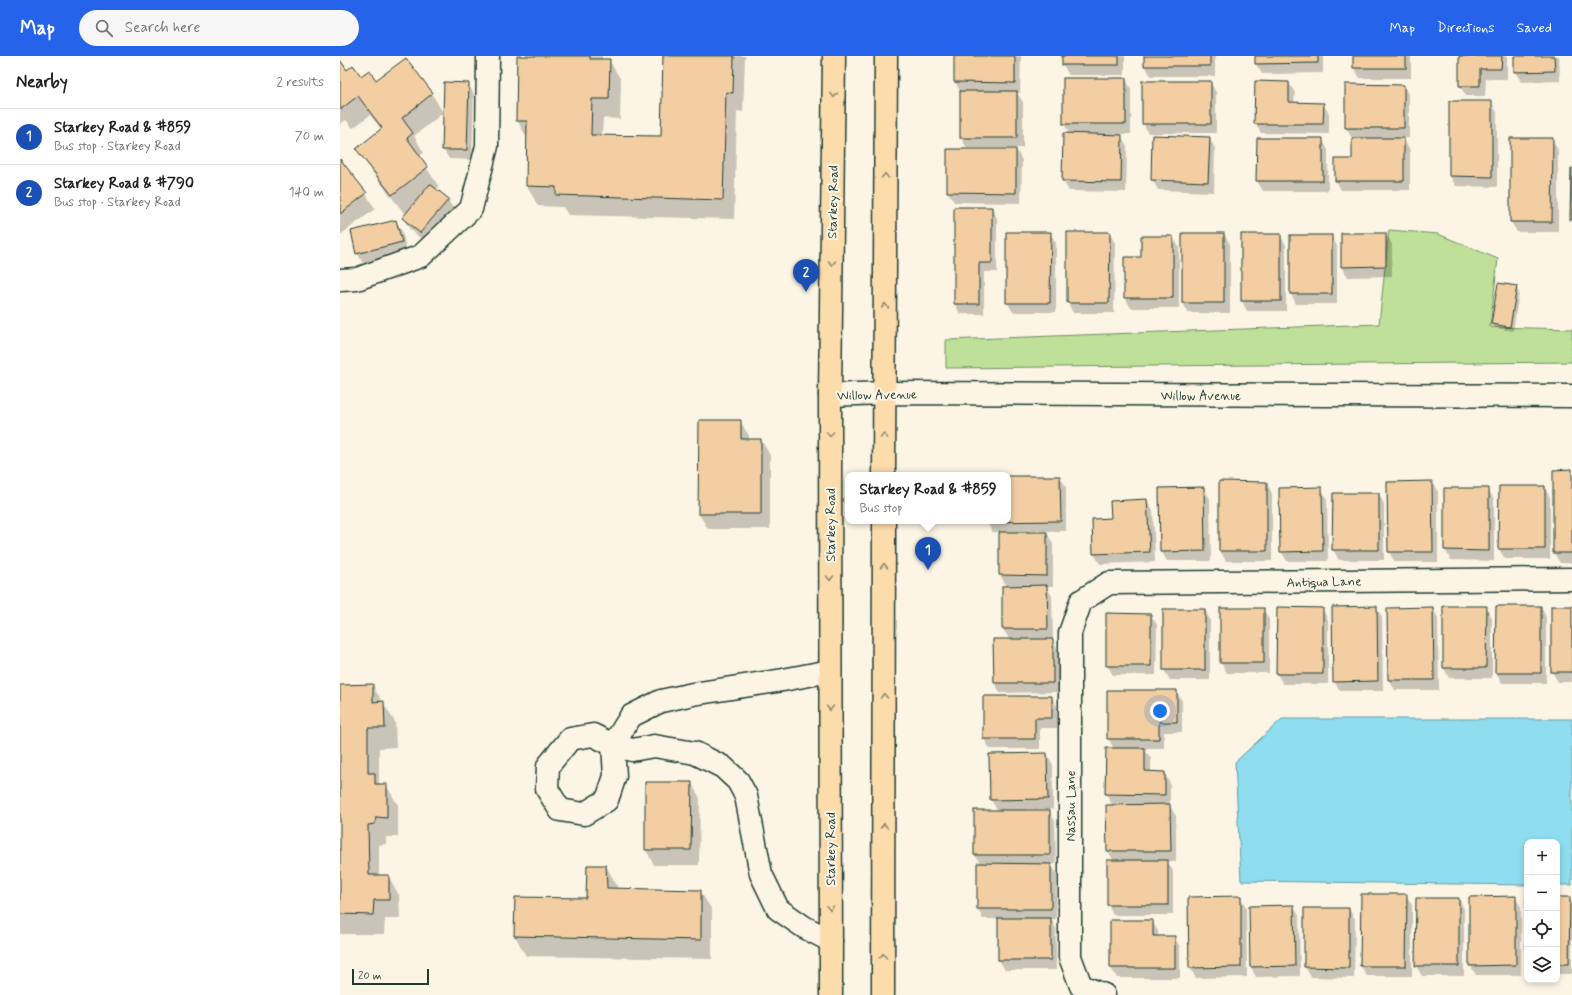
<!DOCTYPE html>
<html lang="en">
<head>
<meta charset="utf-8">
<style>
	:root { --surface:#fff; --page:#f6f6f6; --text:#222; --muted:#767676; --line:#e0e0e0; --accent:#2563eb }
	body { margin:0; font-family:Mynerve,sans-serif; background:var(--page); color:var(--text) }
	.controls { position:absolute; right:12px; bottom:12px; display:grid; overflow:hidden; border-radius:8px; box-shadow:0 2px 6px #0003 }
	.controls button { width:36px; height:36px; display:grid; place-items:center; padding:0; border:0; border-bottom:1px solid var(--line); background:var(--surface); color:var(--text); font:20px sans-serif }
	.scale { position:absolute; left:12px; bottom:10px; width:77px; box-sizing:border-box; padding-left:4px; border:2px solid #1f3d34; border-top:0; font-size:11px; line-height:14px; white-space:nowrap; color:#1f3d34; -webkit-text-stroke:3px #fcf5e5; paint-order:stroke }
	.you { position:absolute; left:820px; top:655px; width:14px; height:14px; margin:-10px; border:3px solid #fff; border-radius:50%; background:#1a73e8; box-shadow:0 0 0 6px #1a73e833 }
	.badge { display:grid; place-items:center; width:26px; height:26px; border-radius:50%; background:var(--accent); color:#fff; font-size:13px; font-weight:700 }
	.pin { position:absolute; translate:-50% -33px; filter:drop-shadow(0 1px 2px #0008) }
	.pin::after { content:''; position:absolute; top:21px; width:14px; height:12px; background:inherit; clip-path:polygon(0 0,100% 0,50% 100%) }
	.popup { position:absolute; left:505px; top:416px; width:166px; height:52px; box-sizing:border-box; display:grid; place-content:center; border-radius:8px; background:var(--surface); filter:drop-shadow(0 1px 3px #0005); font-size:13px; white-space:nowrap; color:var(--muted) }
	.popup b { font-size:15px; color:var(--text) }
	.popup::after { content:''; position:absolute; left:50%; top:100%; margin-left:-8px; border:8px solid transparent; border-top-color:var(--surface) }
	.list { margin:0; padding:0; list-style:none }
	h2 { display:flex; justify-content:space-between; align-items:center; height:52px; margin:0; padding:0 16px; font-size:17px }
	h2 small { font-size:13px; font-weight:400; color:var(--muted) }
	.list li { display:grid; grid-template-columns:26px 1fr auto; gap:12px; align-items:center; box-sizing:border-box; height:56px; padding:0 16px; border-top:1px solid var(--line) }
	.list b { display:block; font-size:15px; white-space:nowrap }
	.list p { margin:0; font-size:13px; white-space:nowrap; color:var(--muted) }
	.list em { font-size:13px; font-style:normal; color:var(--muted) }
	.icon { flex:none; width:22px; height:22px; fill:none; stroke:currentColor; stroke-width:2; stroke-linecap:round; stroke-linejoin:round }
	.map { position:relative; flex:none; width:1232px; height:939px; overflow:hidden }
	header { display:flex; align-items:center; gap:24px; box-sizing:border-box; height:56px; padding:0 20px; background:var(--accent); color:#fff }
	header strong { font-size:19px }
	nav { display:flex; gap:22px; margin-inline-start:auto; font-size:14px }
	.search { width:280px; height:36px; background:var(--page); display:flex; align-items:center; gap:10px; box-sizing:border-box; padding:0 14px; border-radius:22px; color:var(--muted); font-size:15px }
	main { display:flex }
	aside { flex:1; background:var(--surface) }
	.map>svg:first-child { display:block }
	.green { fill:#bfe099; stroke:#6f8e66 }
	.water { fill:#8fddee; stroke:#629da4 }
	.shadow { fill:#0003 }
	.building { fill:#f3cea3; stroke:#1f3d34 }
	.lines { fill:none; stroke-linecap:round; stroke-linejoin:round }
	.minor-casing { stroke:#1f3d34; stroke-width:25 }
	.major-casing { stroke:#1f3d34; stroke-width:25 }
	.minor { stroke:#fcf5e5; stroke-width:22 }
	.major { stroke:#fddcac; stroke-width:22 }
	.oneway { stroke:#8e8c70 }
	.labels { text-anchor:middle; stroke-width:4; stroke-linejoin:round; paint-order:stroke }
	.street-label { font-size:13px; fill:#1f3d34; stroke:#fcf5e5 }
</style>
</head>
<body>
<header>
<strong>Map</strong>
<div class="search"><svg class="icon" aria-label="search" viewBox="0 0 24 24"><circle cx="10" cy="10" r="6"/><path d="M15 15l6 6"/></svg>Search here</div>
<nav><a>Map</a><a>Directions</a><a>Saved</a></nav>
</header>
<main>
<aside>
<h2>Nearby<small>2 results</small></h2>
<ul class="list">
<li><span class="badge" style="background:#1a4fb4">1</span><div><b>Starkey Road &amp; #859</b><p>Bus stop · Starkey Road</p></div><em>70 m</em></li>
<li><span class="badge" style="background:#1a4fb4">2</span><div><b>Starkey Road &amp; #790</b><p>Bus stop · Starkey Road</p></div><em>140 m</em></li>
</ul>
</aside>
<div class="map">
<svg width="1232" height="939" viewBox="0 0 1232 939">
	<rect width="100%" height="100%" fill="#fcf5e5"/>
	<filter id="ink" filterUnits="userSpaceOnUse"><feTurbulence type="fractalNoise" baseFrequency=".025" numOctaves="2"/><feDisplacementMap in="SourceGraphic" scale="8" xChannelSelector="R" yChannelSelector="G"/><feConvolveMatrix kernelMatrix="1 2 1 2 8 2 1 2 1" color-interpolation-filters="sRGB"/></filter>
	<g filter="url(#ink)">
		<polygon class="green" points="1049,174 1098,178 1158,203 1150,271 1232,273 1232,306 606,312 606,284 1039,268"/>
		<polygon class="water" points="942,663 1232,663 1232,829 1217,829 1217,786 1187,786 1187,829 901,825 895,706"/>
		<g class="shadow">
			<polygon points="178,0 262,0 262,4 269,4 281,24 280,63 263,62 262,80 322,81 324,0 405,0 403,56 397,55 394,163 228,159 223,151 198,150 187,130 188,84 177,64"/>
			<polygon points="615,0 681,0 680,37 677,37 683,46 683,92 627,92 621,82 621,37 615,26"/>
			<polygon points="723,0 785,0 785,19 729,19 723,9"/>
			<polygon points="805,0 875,0 875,20 811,20 805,10"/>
			<polygon points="916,0 983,0 983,17 922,18 916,8"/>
			<polygon points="1003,0 1071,0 1071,22 1020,22 1014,12 1014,0"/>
			<polygon points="1120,0 1167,0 1167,23 1146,23 1145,40 1126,40 1120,30"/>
			<polygon points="1175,0 1219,0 1220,25 1181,26 1175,15"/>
			<polygon points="66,3 92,38 103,57 74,80 84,97 79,100 99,131 95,133 108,144 114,154 86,187 69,172 63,162 68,155 64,157 29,112 18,93 42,74 30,59 13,72 6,64 0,68 0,6 7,15 21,21 36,26"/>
			<polygon points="786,23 791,33 791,78 780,78 787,90 786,136 729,135 723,125 730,79 724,68"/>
			<polygon points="870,26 876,36 876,77 808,77 803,67"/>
			<polygon points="949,27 955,37 954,47 983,48 989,58 989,78 921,77 915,67"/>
			<polygon points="128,28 134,38 132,104 109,103 103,93"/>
			<polygon points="1064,30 1069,40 1069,82 1063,82 1070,94 1070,134 1001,134 996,124 1013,104 1013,82 1012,82 1006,72"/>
			<polygon points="1110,46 1151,46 1157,56 1157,131 1116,130 1110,120"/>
			<polygon points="869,82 875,92 874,136 818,134 812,123"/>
			<polygon points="918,83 982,83 988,94 988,135 923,135 917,125"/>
			<polygon points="1212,83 1218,94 1218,176 1177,176 1171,166"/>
			<polygon points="608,94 676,94 682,104 681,147 614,146 608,136"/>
			<polygon points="0,105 26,138 35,153 0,179"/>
			<polygon points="652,152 657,162 657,216 644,216 644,258 620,258 615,248"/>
			<polygon points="56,165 62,175 67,196 23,207 17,197"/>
			<polygon points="710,177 716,187 716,256 673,256 667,246"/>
			<polygon points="769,177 775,187 774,257 733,257 728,247"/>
			<polygon points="843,178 884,178 890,188 890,257 848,257 843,247"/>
			<polygon points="1046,178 1052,188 1052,220 1008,221 1002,211"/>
			<polygon points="940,179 946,189 946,255 907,255 902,245"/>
			<polygon points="991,180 997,190 997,248 956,248 951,238"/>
			<polygon points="833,181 839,191 839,252 791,252 785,242 785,202 802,202"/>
			<polygon points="1176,231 1179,236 1173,275 1155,272 1152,268"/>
			<polygon points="400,365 409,380 409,384 421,384 430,399 430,473 368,473 359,458"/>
			<polygon points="1232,414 1232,507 1220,507 1214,497 1214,415"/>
			<polygon points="668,421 720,421 726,431 726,475 690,475 690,477 707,477 713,488 713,530 706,530 712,540 713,583 711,583 718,594 718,636 660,637 655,627 670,584 663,573 667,531 660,519 660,476 652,476 646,465 668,465"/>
			<polygon points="1092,426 1098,436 1098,506 1055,506 1049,496 1048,427"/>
			<polygon points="926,427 932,437 932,505 886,505 880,495"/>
			<polygon points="1204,431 1210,441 1210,503 1165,503 1159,493"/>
			<polygon points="864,432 870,443 871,505 827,505 821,495"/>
			<polygon points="981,432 987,443 988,505 947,505 941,495"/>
			<polygon points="1105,433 1148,433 1154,443 1154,505 1111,504 1105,494"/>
			<polygon points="1039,438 1044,448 1044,504 999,504 993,494"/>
			<polygon points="807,444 813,454 815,506 760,508 754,498"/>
			<polygon points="1036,551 1042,561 1043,635 1000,635 994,625"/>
			<polygon points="1146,551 1152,562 1152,622 1109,622 1104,612"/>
			<polygon points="1201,551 1206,561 1206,627 1162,627 1156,617"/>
			<polygon points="1212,551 1232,551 1232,626 1218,626 1212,616"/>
			<polygon points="1093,552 1098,562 1099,634 1055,634 1049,624 1048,553"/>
			<polygon points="923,553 929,563 929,617 887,617 881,607"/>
			<polygon points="982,553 988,563 988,628 943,628 937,618"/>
			<polygon points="865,554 870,564 870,624 830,624 824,614"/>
			<polygon points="811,559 817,569 816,619 773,619 767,609"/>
			<polygon points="32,629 55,666 56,691 39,692 39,726 40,729 46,729 58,749 58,781 46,781 46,788 39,789 39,820 48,820 59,839 60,863 45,863 44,878 0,878 0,630"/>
			<polygon points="836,635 842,645 842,676 824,676 824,692 804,692 811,703 811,716 824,717 830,727 830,750 836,760 836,805 827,805 833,815 833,859 773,859 768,849 774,805 768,795 773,750 766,738 767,693 774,693 768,682"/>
			<polygon points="712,641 717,651 717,672 700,672 700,693 650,693 644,683"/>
			<polygon points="707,698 713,709 713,753 686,753 686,755 709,755 715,765 716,808 711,808 717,819 716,863 711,863 716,873 716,914 665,914 659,904 659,863 643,863 638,853 641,808 635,799 658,755 651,744"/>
			<polygon points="351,727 360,742 359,809 314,809 306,794"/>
			<polygon points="266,810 277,830 277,833 360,835 372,854 372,903 186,900 175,880 247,843"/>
			<polygon points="1066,839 1072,849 1072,920 1027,920 1021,910"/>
			<polygon points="900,841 906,851 907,921 856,922 850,912"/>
			<polygon points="1175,841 1181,851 1181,919 1136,919 1130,909"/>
			<polygon points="1217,842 1229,842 1232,846 1232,918 1217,918"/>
			<polygon points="1119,843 1124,853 1124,920 1082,920 1076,910"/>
			<polygon points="954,850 959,860 960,920 916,921 911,911 910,851"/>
			<polygon points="1009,853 1015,863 1014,922 971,921 965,911"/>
			<polygon points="812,865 818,875 818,881 834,881 840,891 840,922 777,922 771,912"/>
		</g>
		<g class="building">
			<polygon points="177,0 250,0 250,3 270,3 269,43 252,43 251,79 321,80 323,0 394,0 393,37 386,36 383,144 216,139 216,131 186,130 187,65 176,65"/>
			<polygon points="614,0 675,0 675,27 614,26"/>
			<rect x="722" y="0" width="57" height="9"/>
			<rect x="804" y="0" width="66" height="10"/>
			<polygon points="915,0 978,0 978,7 915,8"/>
			<rect x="1013" y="0" width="53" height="12"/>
			<polygon points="1119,0 1162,0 1161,13 1140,13 1140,30 1119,30"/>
			<polygon points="1174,0 1214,0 1215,15 1174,16"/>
			<polygon points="66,2 93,37 62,62 73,77 67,82 88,111 52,139 16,93 42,72 18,40 1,53 0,52 0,4 7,14 13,9 21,20 29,14 36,24"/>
			<rect x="723" y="22" width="63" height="46"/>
			<rect x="802" y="25" width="69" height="43"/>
			<polygon points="915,25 949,26 949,46 984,47 983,68 914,68"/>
			<polygon points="104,26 129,27 127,94 102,94"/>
			<polygon points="1005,28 1064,29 1064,72 1005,72"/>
			<rect x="620" y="35" width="57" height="47"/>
			<polygon points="1109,45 1152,45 1152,121 1109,120"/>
			<polygon points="723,77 782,79 781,126 722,125"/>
			<polygon points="812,79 870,81 868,126 811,124"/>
			<polygon points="917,82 983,82 983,125 916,125"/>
			<polygon points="1012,82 1064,82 1064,125 995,125 995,103 1012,103"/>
			<polygon points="1170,82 1213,82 1212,166 1170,166"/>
			<polygon points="607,93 676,93 676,137 607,136"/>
			<polygon points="0,103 27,137 0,158"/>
			<polygon points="1231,112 1232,112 1232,164 1230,164"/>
			<polygon points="90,128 109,143 80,177 62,162"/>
			<polygon points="614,151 652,151 652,207 639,207 639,248 614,248"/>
			<polygon points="56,164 62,186 16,198 11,175"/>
			<polygon points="666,176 711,176 710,247 666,247"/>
			<polygon points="727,176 770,176 769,247 727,247"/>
			<rect x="842" y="177" width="42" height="70"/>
			<polygon points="1001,177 1046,177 1046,210 1001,211"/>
			<rect x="901" y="178" width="40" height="67"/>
			<rect x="950" y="179" width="42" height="59"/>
			<polygon points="801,180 833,180 833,242 784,242 784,201 801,201"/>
			<polygon points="1158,227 1177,230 1170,271 1151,268"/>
			<polygon points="359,364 401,364 401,383 421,383 421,458 358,458"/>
			<polygon points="1232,413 1232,497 1213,497 1213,414"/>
			<polygon points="668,420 720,420 721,465 645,466 645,465 668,465"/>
			<polygon points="879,425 927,426 927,495 879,495"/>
			<polygon points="1092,425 1093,496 1048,496 1047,426"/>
			<polygon points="1159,430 1205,430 1205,493 1158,493"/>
			<polygon points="864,431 865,495 820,496 819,432"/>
			<polygon points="982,431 983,495 940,496 939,432"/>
			<polygon points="1104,432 1149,432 1149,495 1104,494"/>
			<polygon points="993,437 1039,437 1039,494 992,494"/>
			<polygon points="807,443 810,496 753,498 752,463 771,462 770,445"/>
			<polygon points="659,476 707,476 707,520 659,519"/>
			<polygon points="707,529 708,573 662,573 662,530"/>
			<polygon points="1037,550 1038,625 993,626 992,551"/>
			<polygon points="1103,550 1147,550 1146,612 1103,612"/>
			<polygon points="1156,550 1201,550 1201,617 1155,617"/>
			<rect x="1211" y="550" width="21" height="66"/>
			<polygon points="937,551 983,552 983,618 936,618"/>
			<polygon points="1093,551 1094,624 1048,624 1047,552"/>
			<rect x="880" y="552" width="44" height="55"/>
			<rect x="823" y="553" width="42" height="61"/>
			<polygon points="766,557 811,558 811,610 766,610"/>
			<polygon points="653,583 713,583 713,627 654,627"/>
			<polygon points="33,628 33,646 44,645 45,672 28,672 28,717 35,717 35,728 47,728 47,762 36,761 35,768 28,769 29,819 49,819 49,844 34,844 33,859 0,858 0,629"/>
			<polygon points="767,634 837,634 837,666 819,666 819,683 767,683"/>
			<polygon points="643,640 712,640 712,662 695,662 695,683 643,683"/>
			<polygon points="766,692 805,692 805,715 825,716 825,739 765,738"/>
			<polygon points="707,697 708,743 650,744 649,698"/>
			<polygon points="305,726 352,726 351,794 305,794"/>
			<polygon points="830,748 831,795 767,795 766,749"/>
			<rect x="634" y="754" width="76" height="45"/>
			<rect x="767" y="804" width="61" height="45"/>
			<polygon points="637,807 711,808 711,853 637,853"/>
			<polygon points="247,809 266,809 267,832 361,834 361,884 174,880 175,841 246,842"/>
			<polygon points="1021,838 1067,838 1066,910 1020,910"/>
			<polygon points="901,840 901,911 849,912 848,841"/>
			<polygon points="1176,840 1176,909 1129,910 1129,841"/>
			<rect x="1186" y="841" width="1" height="67"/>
			<polygon points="1217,841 1230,841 1229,908 1217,908"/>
			<polygon points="1076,842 1119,842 1119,910 1075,910"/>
			<polygon points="954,849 955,910 910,911 909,850"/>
			<polygon points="964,852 1009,852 1009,912 964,911"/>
			<rect x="658" y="862" width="53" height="42"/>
			<polygon points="770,864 813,864 813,880 835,880 835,912 770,912"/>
		</g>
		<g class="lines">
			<defs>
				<g id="minor">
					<polyline points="0,224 17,223 81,200 131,153 147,90 148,0"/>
					<polyline points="490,339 544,337 1232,340"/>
					<polyline points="490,615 443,624 353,638 321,645 291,660 273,689 253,679 230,683 208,710 207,733 220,754 244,758 267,744 275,720 273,689 292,694 314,690 355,697 383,711 398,725 406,740 421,818 438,853 464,871 491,885"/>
					<polyline points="764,939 741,930 730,901 730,577 741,545 769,527 1232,523"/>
				</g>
				<g id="major">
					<polyline points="544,419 546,0"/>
					<polyline points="491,939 490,339 494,0"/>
					<polyline points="543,939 544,465"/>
				</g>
			</defs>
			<use href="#minor" class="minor-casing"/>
			<use href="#major" class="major-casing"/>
			<use href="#minor" class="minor"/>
			<use href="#major" class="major"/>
		</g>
		<defs><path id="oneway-chevron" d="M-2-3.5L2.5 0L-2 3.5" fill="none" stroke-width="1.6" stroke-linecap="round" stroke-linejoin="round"/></defs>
		<g class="oneway">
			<use href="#oneway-chevron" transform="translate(494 39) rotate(91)"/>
			<use href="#oneway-chevron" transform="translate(545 120) rotate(-90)"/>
			<use href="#oneway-chevron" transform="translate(492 207) rotate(91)"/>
			<use href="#oneway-chevron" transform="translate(545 250) rotate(-90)"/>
			<use href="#oneway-chevron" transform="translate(490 378) rotate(90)"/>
			<use href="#oneway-chevron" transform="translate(544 380) rotate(-90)"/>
			<use href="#oneway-chevron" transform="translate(544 510) rotate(-90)"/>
			<use href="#oneway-chevron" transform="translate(490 522) rotate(90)"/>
			<use href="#oneway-chevron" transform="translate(544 640) rotate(-90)"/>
			<use href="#oneway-chevron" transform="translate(490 652) rotate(90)"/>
			<use href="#oneway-chevron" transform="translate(544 770) rotate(-90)"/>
			<use href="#oneway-chevron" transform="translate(490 852) rotate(90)"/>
			<use href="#oneway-chevron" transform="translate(543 900) rotate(-90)"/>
		</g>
	</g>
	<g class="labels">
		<g class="street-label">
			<text transform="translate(492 146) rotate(-89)" y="5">Starkey Road</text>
			<text transform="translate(537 338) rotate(-1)" y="5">Willow Avenue</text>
			<text x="861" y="344">Willow Avenue</text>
			<text transform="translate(490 469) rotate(-90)" y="5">Starkey Road</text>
			<text transform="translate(984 525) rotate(-1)" y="5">Antiqua Lane</text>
			<text transform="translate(730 750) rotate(-90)" y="5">Nassau Lane</text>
			<text transform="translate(490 793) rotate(-90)" y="5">Starkey Road</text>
		</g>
	</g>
</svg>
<div class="controls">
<button>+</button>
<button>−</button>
<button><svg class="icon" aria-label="locate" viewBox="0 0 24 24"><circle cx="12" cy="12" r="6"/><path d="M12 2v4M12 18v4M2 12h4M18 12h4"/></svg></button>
<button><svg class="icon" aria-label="layers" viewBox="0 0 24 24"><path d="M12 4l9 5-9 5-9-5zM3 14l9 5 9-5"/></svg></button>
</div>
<div class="scale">20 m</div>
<div class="you"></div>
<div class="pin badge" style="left:588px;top:514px;background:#1a4fb4">1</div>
<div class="popup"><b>Starkey Road &amp; #859</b>Bus stop</div>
<div class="pin badge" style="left:466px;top:236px;background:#1a4fb4">2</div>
</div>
</main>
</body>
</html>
